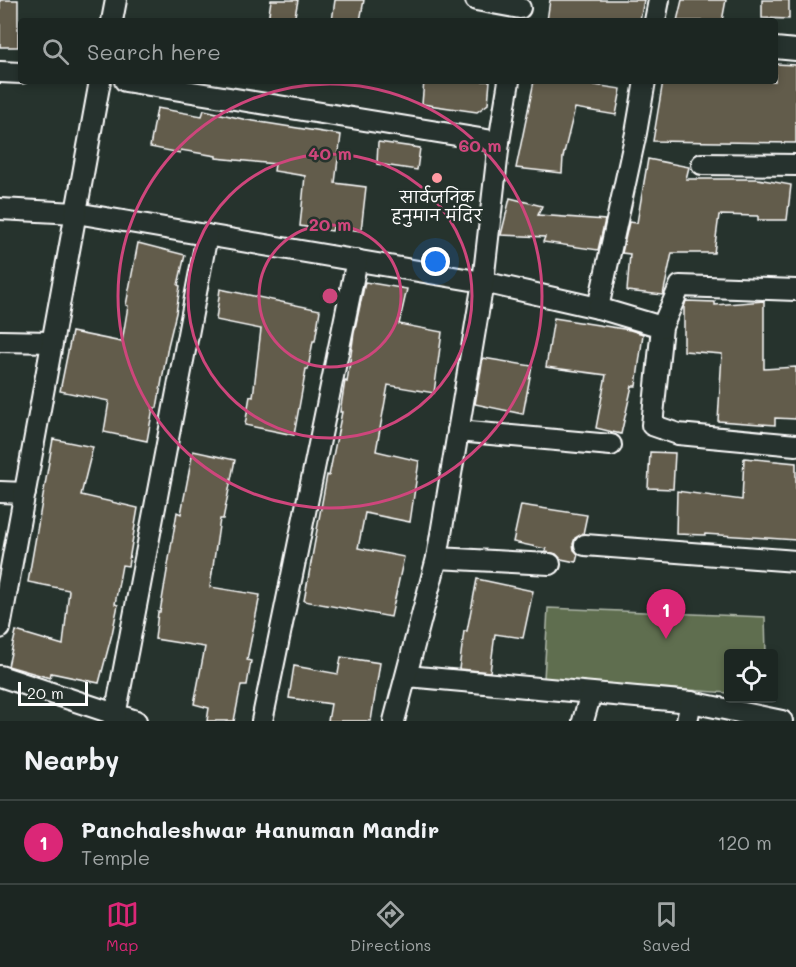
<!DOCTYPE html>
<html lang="en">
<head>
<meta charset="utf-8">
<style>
	:root { --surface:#1c2622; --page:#29322f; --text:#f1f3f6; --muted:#a0a5a5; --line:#3a4340; --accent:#db2777 }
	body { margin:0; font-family:Mali,"Playpen Sans Deva",sans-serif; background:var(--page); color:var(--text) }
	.controls { position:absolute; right:18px; bottom:18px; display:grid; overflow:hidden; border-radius:6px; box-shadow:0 3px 9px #0003 }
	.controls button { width:54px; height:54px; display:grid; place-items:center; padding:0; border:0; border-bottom:2px solid var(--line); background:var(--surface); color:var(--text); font:30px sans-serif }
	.scale { position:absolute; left:18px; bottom:15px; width:70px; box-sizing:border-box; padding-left:6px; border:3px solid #fff; border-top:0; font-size:16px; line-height:21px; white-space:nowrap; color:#fff; -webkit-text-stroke:4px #26332d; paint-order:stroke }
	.you { position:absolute; left:436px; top:262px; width:21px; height:21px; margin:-15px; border:4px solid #fff; border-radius:50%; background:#1a73e8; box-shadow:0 0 0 9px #1a73e833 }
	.badge { display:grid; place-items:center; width:39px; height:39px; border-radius:50%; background:var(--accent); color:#fff; font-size:20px; font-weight:700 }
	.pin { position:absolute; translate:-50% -50px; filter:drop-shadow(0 2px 3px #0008) }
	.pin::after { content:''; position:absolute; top:32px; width:21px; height:18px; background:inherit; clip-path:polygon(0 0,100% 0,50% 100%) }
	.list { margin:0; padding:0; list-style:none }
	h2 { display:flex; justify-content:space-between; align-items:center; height:78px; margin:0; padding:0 24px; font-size:26px }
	h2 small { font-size:20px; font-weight:400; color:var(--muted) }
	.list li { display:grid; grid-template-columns:39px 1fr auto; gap:18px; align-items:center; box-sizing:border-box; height:84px; padding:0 24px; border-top:2px solid var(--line) }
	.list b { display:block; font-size:22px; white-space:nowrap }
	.list p { margin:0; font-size:20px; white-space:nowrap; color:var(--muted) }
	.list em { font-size:20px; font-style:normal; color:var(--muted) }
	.icon { flex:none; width:33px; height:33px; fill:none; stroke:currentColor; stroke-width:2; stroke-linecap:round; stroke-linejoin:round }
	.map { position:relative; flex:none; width:796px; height:721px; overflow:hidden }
	.search { position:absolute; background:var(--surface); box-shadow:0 3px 9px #0003; left:18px; right:18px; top:18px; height:66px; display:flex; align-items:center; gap:15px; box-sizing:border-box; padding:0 21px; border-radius:6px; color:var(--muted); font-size:22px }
	.sheet { height:162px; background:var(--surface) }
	nav { display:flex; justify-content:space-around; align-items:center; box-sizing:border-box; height:84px; border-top:2px solid var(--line); background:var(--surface); font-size:16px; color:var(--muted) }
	nav a { display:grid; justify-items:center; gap:3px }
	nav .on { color:var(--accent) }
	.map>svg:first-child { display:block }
	.green { fill:#5e6e50; stroke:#aeb6a8; stroke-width:1.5 }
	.building { fill:#625c4b; stroke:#fff; stroke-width:1.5 }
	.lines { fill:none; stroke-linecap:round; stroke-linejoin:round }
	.minor-casing { stroke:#fff; stroke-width:24 }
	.minor { stroke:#26332d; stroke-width:20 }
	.ring { fill:none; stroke:#ce467c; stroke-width:3 }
	.poi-dot { fill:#ff9aa2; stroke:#26332d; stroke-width:2 }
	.labels { text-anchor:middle; stroke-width:5; stroke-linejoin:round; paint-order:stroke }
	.poi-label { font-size:16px; fill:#fff; stroke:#26332d }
	.centre { fill:#ce467c; stroke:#26332d; stroke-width:3 }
	.ring-label { font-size:18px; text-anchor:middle; font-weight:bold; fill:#ce467c; stroke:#26332d; stroke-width:5; stroke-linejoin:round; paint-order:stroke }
</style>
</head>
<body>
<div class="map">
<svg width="796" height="721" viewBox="0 0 796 721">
	<rect width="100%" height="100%" fill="#26332d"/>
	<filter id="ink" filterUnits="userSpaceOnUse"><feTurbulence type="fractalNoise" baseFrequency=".0167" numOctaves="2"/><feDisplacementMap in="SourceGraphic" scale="12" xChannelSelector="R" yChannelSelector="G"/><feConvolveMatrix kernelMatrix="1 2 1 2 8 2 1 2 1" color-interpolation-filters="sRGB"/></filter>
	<g filter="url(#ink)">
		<polygon class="green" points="548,608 765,617 766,653 728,654 728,693 544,679"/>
		<g class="building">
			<rect x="0" y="0" width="18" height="47"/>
			<polygon points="271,0 298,0 294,21 268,21"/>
			<polygon points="335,0 364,0 360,21 332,21"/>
			<polygon points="550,0 644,0 640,21 547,21"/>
			<polygon points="682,0 726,0 722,21 677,21"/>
			<polygon points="762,0 789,0 789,19 762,18"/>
			<polygon points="775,64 796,65 796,143 653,141 663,81 775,81"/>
			<polygon points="424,81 490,81 488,104 477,112 422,104"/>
			<polygon points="534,81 582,81 582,83 621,89 616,115 575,108 563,157 562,173 516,168"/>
			<polygon points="157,108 202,116 204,110 247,120 341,135 335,183 366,187 361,231 333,227 332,231 300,226 305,176 274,171 275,164 216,158 216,156 181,150 180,153 150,147"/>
			<polygon points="378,142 420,148 417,170 377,164"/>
			<polygon points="648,159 689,167 686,179 758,179 791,185 787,220 758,220 758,216 719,215 714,253 672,253 663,295 627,291 630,254 622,253 629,222 637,223"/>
			<polygon points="510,198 542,206 538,215 605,220 598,250 543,242 545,237 501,235"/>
			<polygon points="138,243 185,255 178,285 180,286 176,313 168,346 157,408 153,408 147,441 104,432 109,401 60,391 72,332 122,342 128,306 126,305"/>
			<polygon points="365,282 407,289 399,324 442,332 434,393 388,385 376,451 419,461 410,522 365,513 358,548 404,557 391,617 304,601 327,475 329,476 342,412 340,412 345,381 347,382 354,333"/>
			<polygon points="220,289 320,310 315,341 313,341 308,369 306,369 294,435 245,425 250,396 253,397 261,329 216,320"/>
			<polygon points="686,301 715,302 715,305 764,301 764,369 796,367 796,419 775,418 775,425 718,421 722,354 684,351 684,307"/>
			<polygon points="554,318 630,330 643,334 636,386 632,386 621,434 596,428 606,375 546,367"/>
			<polygon points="483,358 532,366 523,414 475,404"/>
			<polygon points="53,439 93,447 81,495 138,508 128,566 122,565 115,604 118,605 112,634 99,683 51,673 50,678 8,666 16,631 63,645 69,590 28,582"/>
			<polygon points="193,451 235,460 223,519 220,519 210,587 260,595 247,660 251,661 247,685 241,685 234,721 207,721 209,708 194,704 205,647 155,639 158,612 160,612 177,512 181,514"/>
			<polygon points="650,452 675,453 673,489 648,488"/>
			<polygon points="744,458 796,463 796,540 705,534 705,535 676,534 677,491 742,500"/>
			<polygon points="521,505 587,515 583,534 575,538 573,544 574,550 578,554 576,562 561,559 556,554 545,552 546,549 513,542"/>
			<polygon points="477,579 533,591 523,638 495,634 490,672 459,669 464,631 467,631"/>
			<polygon points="341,657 380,663 371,721 328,721 331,704 289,698 294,666 338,674"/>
		</g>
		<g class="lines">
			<defs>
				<g id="minor">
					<polyline points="476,0 520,8"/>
					<polyline points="112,21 116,0"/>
					<polyline points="655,21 659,0"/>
					<polyline points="775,48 796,50"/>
					<polyline points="0,72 21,73"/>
					<polyline points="125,81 499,142"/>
					<polyline points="702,164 796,165"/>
					<polyline points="0,209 76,213 483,282 598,308 636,133 645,81"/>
					<polyline points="796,290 680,286 662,327 652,425 678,434 796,445"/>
					<polyline points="598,308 662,327"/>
					<polyline points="0,341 52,342"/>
					<polyline points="458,431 611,445"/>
					<polyline points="0,492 25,493"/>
					<polyline points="585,545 796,561"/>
					<polyline points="437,558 550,564"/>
					<polyline points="0,628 100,81"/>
					<polyline points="0,676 136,721"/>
					<polyline points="407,676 691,702 782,721"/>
					<polyline points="114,721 207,235"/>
					<polyline points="262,721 357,260"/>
					<polyline points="394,721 437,558 483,282 499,142 509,81"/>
					<polyline points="583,721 591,693"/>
					<polyline points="687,721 691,702"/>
				</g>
			</defs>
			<use href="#minor" class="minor-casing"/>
			<use href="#minor" class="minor"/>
		</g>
	</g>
	<g class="ring">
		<circle cx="330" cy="296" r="71"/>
		<circle cx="330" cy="296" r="142"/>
		<circle cx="330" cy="296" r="212"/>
	</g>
	<circle class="poi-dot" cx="437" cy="178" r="6"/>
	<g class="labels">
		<g class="poi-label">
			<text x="437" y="203">सार्वजनिक<tspan x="437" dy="18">हनुमान मंदिर</tspan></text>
		</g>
	</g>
	<circle cx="330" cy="296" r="9" class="centre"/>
	<g class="ring-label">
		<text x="480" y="152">60 m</text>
		<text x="330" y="160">40 m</text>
		<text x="330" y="231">20 m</text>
	</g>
</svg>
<div class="controls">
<button><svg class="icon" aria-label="locate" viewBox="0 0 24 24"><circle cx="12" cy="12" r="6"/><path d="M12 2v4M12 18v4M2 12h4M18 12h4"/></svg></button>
</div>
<div class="scale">20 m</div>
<div class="you"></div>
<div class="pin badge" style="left:666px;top:639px">1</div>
<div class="search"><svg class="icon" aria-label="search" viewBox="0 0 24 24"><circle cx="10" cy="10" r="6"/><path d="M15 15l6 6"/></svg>Search here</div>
</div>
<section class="sheet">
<h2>Nearby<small></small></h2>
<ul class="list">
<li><span class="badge">1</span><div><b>Panchaleshwar Hanuman Mandir</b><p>Temple</p></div><em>120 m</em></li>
</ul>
</section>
<nav>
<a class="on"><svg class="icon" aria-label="map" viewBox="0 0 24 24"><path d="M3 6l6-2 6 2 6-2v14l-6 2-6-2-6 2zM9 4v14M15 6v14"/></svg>Map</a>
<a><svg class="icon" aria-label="directions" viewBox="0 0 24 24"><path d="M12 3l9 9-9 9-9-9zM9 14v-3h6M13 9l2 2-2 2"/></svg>Directions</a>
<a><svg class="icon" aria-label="saved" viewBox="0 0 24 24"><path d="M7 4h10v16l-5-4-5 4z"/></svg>Saved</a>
</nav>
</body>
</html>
